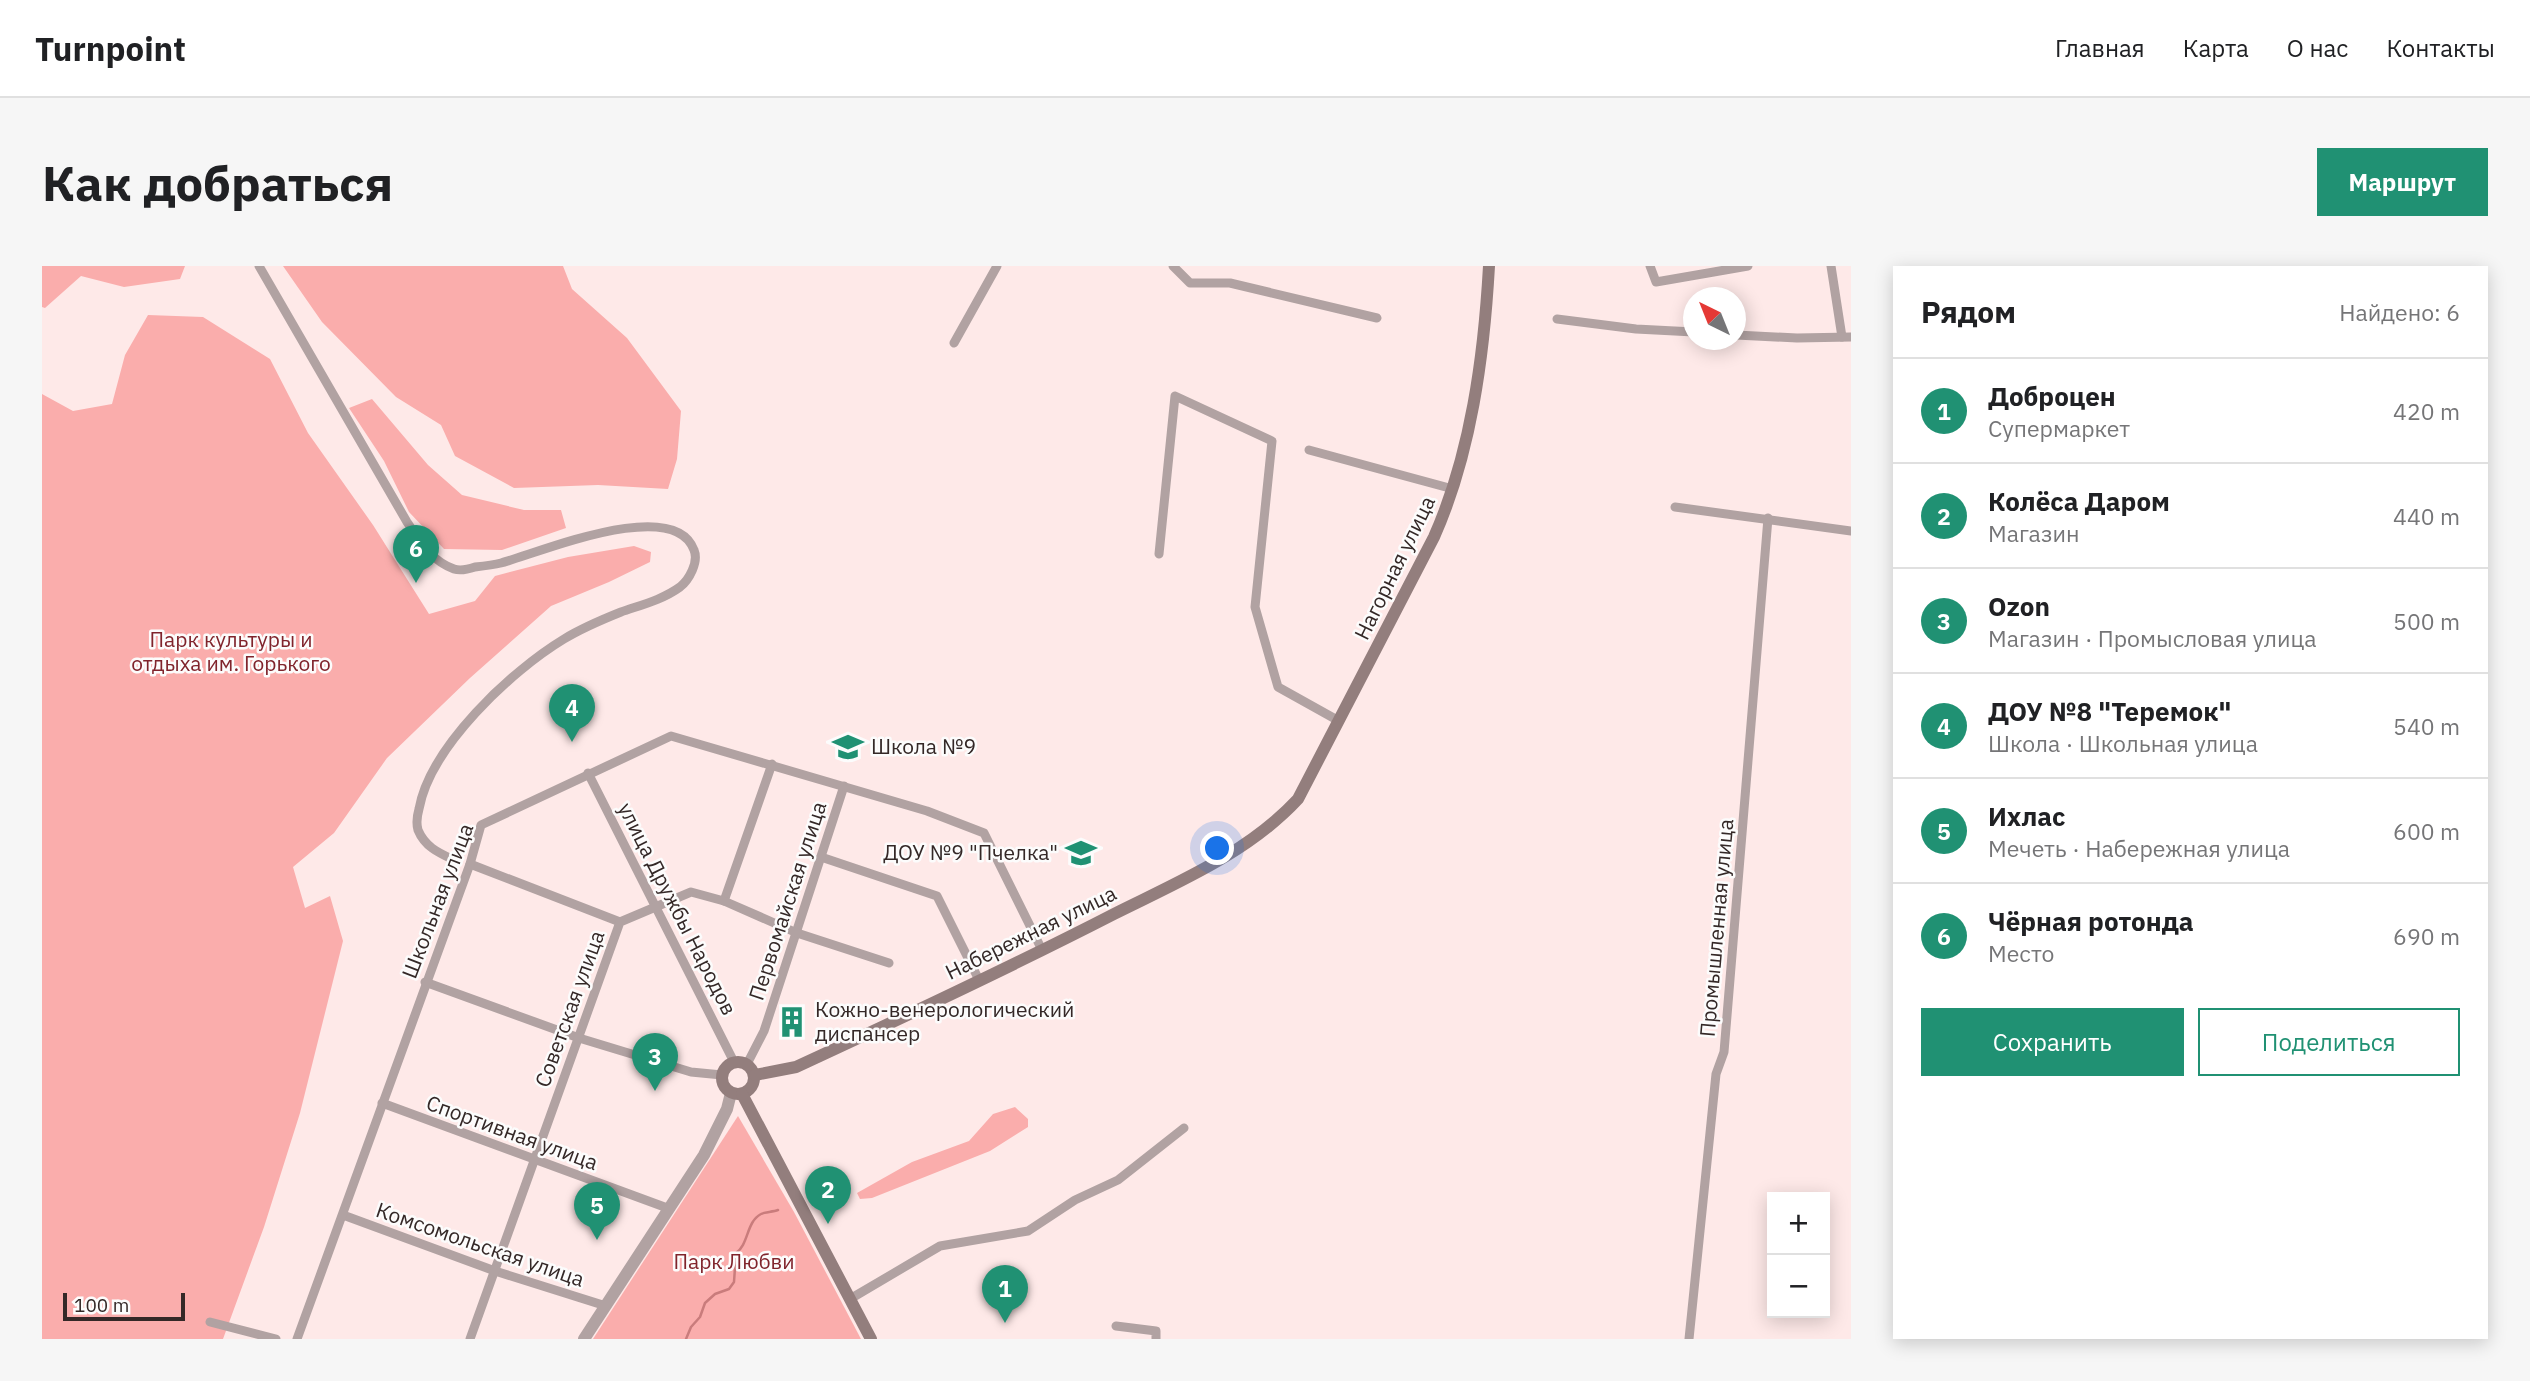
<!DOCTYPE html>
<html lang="ru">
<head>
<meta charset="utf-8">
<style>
	:root { --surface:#fff; --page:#f6f6f6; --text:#202124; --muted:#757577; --line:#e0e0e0; --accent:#209173 }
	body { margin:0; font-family:"IBM Plex Sans",sans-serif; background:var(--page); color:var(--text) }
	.controls { position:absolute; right:21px; bottom:21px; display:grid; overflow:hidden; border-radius:0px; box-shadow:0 4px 18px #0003 }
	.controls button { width:63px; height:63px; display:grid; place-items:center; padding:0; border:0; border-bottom:2px solid var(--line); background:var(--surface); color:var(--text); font:35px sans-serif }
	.compass { position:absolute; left:1641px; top:21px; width:63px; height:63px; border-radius:50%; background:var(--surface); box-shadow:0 4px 18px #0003; rotate:317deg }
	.scale { position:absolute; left:21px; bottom:18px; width:122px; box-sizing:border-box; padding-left:7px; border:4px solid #342827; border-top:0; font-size:19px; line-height:24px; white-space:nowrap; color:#342827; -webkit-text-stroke:5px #fcfcfc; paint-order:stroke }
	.you { position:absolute; left:1176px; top:583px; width:24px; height:24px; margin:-18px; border:5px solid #fff; border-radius:50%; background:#1a73e8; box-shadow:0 0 0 10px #1a73e833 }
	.badge { display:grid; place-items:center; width:46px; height:46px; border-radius:50%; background:var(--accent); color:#fff; font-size:23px; font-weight:700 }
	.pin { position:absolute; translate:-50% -58px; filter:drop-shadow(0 2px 4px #0008) }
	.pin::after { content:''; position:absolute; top:37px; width:24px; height:21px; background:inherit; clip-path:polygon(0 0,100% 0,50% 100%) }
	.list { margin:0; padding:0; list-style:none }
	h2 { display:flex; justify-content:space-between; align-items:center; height:91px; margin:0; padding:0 28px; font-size:30px }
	h2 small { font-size:23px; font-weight:400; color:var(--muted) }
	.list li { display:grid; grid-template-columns:46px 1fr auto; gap:21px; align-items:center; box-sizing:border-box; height:105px; padding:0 28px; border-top:2px solid var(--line) }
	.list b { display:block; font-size:26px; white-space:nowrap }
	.list p { margin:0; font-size:23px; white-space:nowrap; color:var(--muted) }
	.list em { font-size:23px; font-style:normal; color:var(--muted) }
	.actions { display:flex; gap:14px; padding:21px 28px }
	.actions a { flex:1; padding:16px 0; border:2px solid var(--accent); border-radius:0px; text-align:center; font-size:24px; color:var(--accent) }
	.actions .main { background:var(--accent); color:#fff }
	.map { position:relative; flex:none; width:1809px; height:1073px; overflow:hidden; border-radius:0px }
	header { display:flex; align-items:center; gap:42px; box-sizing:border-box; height:98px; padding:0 35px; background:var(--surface); border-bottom:2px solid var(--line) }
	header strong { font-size:33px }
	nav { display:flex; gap:38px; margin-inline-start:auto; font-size:24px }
	.intro { display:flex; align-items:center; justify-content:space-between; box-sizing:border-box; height:168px; padding:0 42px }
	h1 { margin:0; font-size:49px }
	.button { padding:18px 32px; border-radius:0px; background:var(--accent); color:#fff; font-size:24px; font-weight:700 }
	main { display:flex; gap:42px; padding:0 42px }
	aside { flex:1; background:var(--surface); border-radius:0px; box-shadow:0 4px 18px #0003 }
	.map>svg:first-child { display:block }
	.green { fill:#faadac }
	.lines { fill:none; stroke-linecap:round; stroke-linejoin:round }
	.stream { stroke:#c97c7c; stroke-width:2.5 }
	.minor { stroke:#b1a2a2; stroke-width:9 }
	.tertiary { stroke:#b1a2a2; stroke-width:12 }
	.secondary { stroke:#937e7d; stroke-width:12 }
	.labels { text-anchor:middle; stroke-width:5; stroke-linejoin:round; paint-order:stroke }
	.street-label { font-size:21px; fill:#342827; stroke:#fcfcfc }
	.park-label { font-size:21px; fill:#80242c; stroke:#fcfcfc }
	.poi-label { font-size:21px; fill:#342827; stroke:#fcfcfc; text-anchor:start }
</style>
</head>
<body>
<header>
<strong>Turnpoint</strong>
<nav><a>Главная</a><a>Карта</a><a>О нас</a><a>Контакты</a></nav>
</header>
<div class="intro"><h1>Как добраться</h1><a class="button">Маршрут</a></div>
<main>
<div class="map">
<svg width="1809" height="1073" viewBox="0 0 1809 1073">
	<rect width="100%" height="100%" fill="#fee9e8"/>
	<g class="green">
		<polygon points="0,0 143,0 138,13 82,21 39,10 3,42 0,41"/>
		<polygon points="241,0 521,0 530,23 585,72 639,145 635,193 626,223 556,219 472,222 413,190 399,159 354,131 280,56"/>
		<polygon points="106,49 161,51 228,93 266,167 331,259 387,348 433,335 453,310 526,291 592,280 609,286 608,296 567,316 509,340 428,412 345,492 292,567 251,601 263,642 288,630 301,675 258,847 222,961 181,1073 0,1073 0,128 31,145 70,138 83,89"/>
		<polygon points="330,133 386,199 420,229 482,244 519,244 524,262 460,284 402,283 367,246 342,195 307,142"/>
		<polygon points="973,841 986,853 986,861 948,885 830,932 818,933 815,927 870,896 927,875 951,848"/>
		<polygon points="696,850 752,946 819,1073 551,1073"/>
	</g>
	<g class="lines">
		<path class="stream" d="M644,1073L649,1061L658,1051L663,1037L673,1028L687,1023L692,1016L694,987C707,978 704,956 719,948C722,946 731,946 736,944"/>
		<g class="minor">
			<path d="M217,0L365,256C378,275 389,295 412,303C418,305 427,303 433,301C442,300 451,299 459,297C497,287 632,229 652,284C657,296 647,314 638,321C620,334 599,339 579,346C559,354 540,362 522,373C469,405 388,481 377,543C375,550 374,557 376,564C383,581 397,587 412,594"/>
			<polyline points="1131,0 1148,17 1188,17 1335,52"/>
			<polyline points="1608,0 1614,16 1706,0"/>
			<polyline points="1789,0 1800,71"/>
			<polyline points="1515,53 1594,63 1652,66"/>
			<polyline points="1694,69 1755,72 1809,71"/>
			<polyline points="912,77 955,0"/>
			<polyline points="1267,184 1411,223"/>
			<polyline points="1633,241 1809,265"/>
			<polyline points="1117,288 1133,130 1230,175 1213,341 1236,421 1297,455"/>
			<polyline points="546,507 692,796"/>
			<polyline points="779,591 895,630 937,714"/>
			<polyline points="428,598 578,656"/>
			<polyline points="682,635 730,498"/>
			<polyline points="383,716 537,772 649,806 680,809"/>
			<polyline points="705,798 722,765 802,520"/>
			<polyline points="340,837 628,943"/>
			<polyline points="301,949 453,1005 564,1040"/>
			<polyline points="808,1033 898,980 986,965 1033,934 1076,914 1142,862"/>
			<polyline points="168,1056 234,1073"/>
			<polyline points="1074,1060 1114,1065 1114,1073"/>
			<polyline points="255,1073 428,598 439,559 629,470 885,545 942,567 1000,684"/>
			<polyline points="428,1073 578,656 649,626 682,635 755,667 847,697"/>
			<polyline points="1647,1073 1674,808 1682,786 1726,252"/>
		</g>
		<polyline class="tertiary" points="542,1073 662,889 685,843 689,827"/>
		<g class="secondary">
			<circle cx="696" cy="812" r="16"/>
			<path d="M713,809L754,801C860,752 967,702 1072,648C1136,616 1206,587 1256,533L1392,271C1429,188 1442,90 1447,0"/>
			<polyline points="700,828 829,1073"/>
		</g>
	</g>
	<defs>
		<symbol id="school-bare" viewBox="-9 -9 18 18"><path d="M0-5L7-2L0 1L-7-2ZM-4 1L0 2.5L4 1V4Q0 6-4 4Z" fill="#209173" stroke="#fcfcfc" stroke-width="2.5" paint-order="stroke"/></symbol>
		<symbol id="building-bare" viewBox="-9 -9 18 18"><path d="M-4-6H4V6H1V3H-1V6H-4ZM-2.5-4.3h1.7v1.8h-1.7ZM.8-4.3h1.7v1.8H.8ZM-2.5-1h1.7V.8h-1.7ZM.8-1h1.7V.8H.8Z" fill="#209173" stroke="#fcfcfc" stroke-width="2.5" paint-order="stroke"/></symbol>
	</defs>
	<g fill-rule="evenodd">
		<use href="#school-bare" x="784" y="459" width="44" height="44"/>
		<use href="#school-bare" x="1017" y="565" width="44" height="44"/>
		<use href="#building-bare" x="728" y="734" width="44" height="44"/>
	</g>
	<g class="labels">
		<g class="street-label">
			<text transform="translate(1353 302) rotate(-64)" y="7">Нагорная улица</text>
			<text transform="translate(396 635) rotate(-69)" y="7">Школьная улица</text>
			<text transform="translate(746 635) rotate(-72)" y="7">Первомайская улица</text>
			<text transform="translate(635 643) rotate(63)" y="7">улица Дружбы Народов</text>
			<text transform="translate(1675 662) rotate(-85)" y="7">Промышленная улица</text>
			<text transform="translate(989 667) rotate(-26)" y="7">Набережная улица</text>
			<text transform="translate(528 743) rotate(-70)" y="7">Советская улица</text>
			<text transform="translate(470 867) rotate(20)" y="7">Спортивная улица</text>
			<text transform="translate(438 979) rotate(19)" y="7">Комсомольская улица</text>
		</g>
		<g class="park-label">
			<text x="189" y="381">Парк культуры и<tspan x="189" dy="24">отдыха им. Горького</tspan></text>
			<text x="692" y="1003">Парк Любви</text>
		</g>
		<g class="poi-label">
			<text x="829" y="488">Школа №9</text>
			<text x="1016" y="594" text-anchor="end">ДОУ №9 "Пчелка"</text>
			<text x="773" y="751">Кожно-венерологический<tspan x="773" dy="24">диспансер</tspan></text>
		</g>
	</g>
</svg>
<div class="controls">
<button>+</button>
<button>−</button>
</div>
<svg class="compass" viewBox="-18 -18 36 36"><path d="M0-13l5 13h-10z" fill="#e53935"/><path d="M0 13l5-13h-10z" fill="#757577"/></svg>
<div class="scale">100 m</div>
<div class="you"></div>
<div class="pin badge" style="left:963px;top:1057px">1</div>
<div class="pin badge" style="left:786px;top:958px">2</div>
<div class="pin badge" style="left:613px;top:825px">3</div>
<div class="pin badge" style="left:530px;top:476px">4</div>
<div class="pin badge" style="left:555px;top:974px">5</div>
<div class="pin badge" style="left:374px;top:317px">6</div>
</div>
<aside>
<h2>Рядом<small>Найдено: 6</small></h2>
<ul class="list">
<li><span class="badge">1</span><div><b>Доброцен</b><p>Супермаркет</p></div><em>420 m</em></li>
<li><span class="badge">2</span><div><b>Колёса Даром</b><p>Магазин</p></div><em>440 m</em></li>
<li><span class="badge">3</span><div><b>Ozon</b><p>Магазин · Промысловая улица</p></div><em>500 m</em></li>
<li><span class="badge">4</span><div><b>ДОУ №8 &quot;Теремок&quot;</b><p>Школа · Школьная улица</p></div><em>540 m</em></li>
<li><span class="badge">5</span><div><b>Ихлас</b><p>Мечеть · Набережная улица</p></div><em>600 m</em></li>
<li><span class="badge">6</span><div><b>Чёрная ротонда</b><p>Место</p></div><em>690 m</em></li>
</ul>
<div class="actions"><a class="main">Сохранить</a><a>Поделиться</a></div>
</aside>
</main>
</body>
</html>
